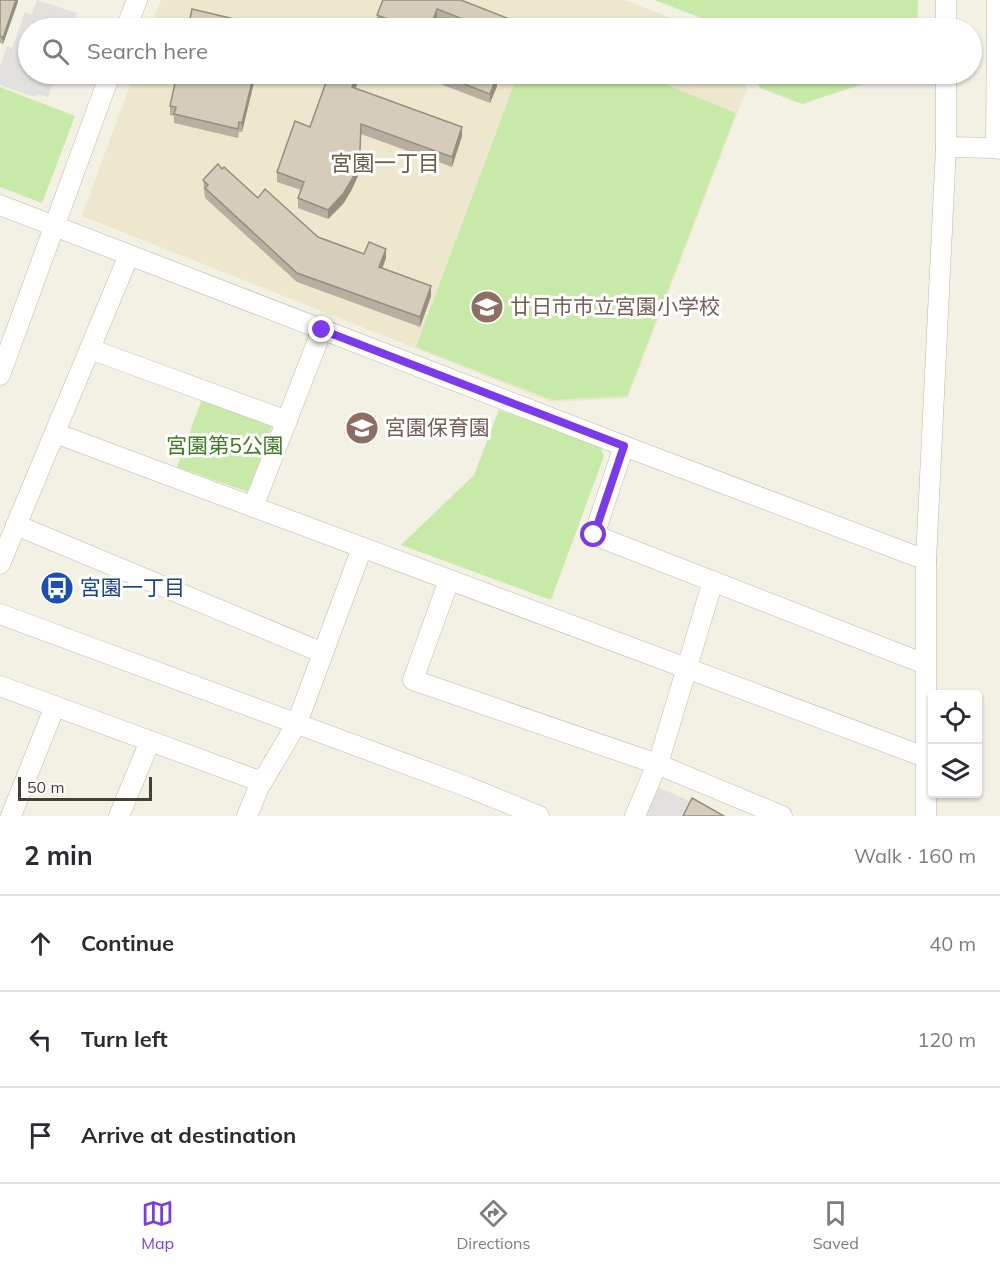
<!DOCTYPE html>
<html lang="en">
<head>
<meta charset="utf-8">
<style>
	:root { --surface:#fff; --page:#f7f7f7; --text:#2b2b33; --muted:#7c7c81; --line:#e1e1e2; --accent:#7c3aed }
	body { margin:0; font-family:Mulish,"Noto Sans JP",sans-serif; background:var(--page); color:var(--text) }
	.controls { position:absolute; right:18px; bottom:18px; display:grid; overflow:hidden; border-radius:6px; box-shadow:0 2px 4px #0004 }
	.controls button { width:54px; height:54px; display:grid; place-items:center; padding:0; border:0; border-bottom:2px solid var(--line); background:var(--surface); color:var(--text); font:30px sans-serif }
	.scale { position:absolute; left:18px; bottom:15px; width:134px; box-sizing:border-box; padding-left:6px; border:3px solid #464033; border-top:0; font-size:16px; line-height:21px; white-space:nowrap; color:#464033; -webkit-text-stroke:4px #fff; paint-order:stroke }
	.stop { position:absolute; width:18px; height:18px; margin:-14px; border:4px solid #7c3aed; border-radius:50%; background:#fff }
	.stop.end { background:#7c3aed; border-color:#fff; box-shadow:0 2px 6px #0008 }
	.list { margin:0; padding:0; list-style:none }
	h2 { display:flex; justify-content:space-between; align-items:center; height:78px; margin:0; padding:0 24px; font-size:26px }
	h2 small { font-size:20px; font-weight:400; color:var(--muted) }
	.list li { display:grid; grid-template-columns:39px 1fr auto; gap:18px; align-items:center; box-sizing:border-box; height:96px; padding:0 24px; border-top:2px solid var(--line) }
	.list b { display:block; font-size:22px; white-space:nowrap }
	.list em { font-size:20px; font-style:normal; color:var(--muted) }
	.icon { flex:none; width:33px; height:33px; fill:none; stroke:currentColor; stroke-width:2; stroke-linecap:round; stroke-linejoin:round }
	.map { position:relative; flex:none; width:1000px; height:816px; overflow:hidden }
	.search { position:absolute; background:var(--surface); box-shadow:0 2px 4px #0004; left:18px; right:18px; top:18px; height:66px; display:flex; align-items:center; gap:15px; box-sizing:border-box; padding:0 21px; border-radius:33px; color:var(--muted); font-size:22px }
	.sheet { height:366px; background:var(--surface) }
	nav { display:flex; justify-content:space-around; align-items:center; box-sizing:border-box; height:84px; border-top:2px solid var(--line); background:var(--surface); font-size:16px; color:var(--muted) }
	nav a { display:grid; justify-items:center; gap:3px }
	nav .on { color:var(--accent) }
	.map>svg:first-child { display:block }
	.education { fill:#ede7cd }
	.green { fill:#c8eaa9 }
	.parking { fill:#e3e1dd }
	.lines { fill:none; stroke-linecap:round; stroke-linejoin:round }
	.minor-casing { stroke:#bfb8a6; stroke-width:21 }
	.minor { stroke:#fff; stroke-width:20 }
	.wall { fill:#b7af9f }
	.shaded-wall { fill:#958f82 }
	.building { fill:#d5ccb9; stroke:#958f82; stroke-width:1.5 }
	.route { stroke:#7c3aed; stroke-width:8 }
	.labels { text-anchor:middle; stroke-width:6; stroke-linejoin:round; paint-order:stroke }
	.education-label { font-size:21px; fill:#785e54; stroke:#fff; text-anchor:start }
	.park-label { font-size:21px; fill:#3e7b23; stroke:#fff }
	.transit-label { font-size:21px; fill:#164399; stroke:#fff; text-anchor:start }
	.neighbourhood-label { font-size:22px; fill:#695f4a; stroke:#fff }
</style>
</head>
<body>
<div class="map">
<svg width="1000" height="816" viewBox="0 0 1000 816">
	<rect width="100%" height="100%" fill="#f3f0e4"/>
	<g class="education">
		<polygon points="161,0 624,0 698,28 150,28"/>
		<polygon points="134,74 739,74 747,88 628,398 551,402 82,216"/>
	</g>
	<g class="green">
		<polygon points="654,0 918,0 917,28 728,28"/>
		<polygon points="518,74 640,74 736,113 627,396 552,400 416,347"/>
		<polygon points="754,74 879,74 869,82 802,104 760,88"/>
		<polygon points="0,87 75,116 42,203 0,187"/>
		<polygon points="202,399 273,424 248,492 177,467"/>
		<polygon points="499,410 599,445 604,456 551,600 401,545 474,475"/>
	</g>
	<g class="parking">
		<polygon points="37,0 77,13 72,28 28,28 28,74 56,74 48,97 37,94 35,97 0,85 0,66 7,46 12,48 25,12 31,15"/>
		<polygon points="660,788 692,802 684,816 642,816 654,790"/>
	</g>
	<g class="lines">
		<defs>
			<g id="minor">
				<polyline points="126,28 137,0"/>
				<polyline points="946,28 946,0"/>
				<polyline points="946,147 996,148 1000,149"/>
				<polyline points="996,148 997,0"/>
				<polyline points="0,205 624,446 926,560"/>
				<polyline points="90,349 287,421"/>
				<polyline points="0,375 110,74"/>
				<polyline points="55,433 925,757"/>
				<polyline points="624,446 594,535 925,664"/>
				<polyline points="253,507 322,330"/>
				<polyline points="16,525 323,653"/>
				<polyline points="0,564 129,255"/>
				<polyline points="449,580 413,680 657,764 782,816"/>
				<polyline points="0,614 468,787 539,816"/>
				<polyline points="0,686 262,782"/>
				<polyline points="11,816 55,706"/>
				<polyline points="119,816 150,741"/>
				<polyline points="247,816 258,789 297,723 362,548"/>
				<polyline points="635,816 660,757 713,581"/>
				<polyline points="926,816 926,560 946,147 946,74"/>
			</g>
		</defs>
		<use href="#minor" class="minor-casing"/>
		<use href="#minor" class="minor"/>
	</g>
	<g class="wall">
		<polygon points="0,0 18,0 3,44 0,43"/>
		<polygon points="461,0 517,28 461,28 437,19 433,28 386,28 377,25 377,15"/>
		<polygon points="177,74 256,74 242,132 239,132 238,138 174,123 174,116 170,115 170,106"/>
		<polygon points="359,74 359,79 356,88 462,136 452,167 361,134 360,160 358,176 351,191 343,204 328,219 298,208 298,198 301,190 277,182 277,172 310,127"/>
		<polygon points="414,74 489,74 497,86 490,103"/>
		<polygon points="203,180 258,198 318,237 364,254 386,258 382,268 431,296 420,327 297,282 205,198"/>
	</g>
	<g class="shaded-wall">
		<polygon points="16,0 18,0 18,2 3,44 3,38"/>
		<polygon points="437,9 437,19 433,28 430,28"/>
		<polygon points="254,74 256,74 242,132 242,123"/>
		<polygon points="357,74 359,74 359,79 352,96 352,87"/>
		<polygon points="497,76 497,86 490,103 490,94"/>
		<polygon points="361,124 360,160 358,176 351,191 343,204 328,219 328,210"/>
		<polygon points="462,127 462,136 452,167 452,157"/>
		<polygon points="386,249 386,258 379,277 379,267"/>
		<polygon points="431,286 431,296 420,327 420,317"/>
	</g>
	<g class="building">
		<polygon points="0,0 16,0 3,38 0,36"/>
		<polygon points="383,0 461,0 517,22 515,28 486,28 437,9 430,28 411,28 377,15"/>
		<polygon points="192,9 264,26 264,28 188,28"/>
		<polygon points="177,74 254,74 242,123 239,122 238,129 174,114 176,107 170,106"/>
		<polygon points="329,74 357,74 352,87 462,127 452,157 361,124 360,150 358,166 351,181 343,194 328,210 298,198 304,182 277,172 295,121 310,127"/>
		<polygon points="438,74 489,74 497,76 490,94"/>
		<polygon points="218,164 222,169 224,167 258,198 265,189 318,237 364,254 369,242 386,249 379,267 431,286 420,317 297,273 205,188 208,185 203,180"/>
		<polygon points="692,798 724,816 683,816"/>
	</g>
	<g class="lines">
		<polyline class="route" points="322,330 624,446 594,535"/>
	</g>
	<defs>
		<symbol id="school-disc" viewBox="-11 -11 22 22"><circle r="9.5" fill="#8d6e63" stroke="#fff"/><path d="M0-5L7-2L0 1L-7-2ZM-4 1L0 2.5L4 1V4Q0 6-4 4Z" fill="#fff"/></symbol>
		<symbol id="bus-disc" viewBox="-11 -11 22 22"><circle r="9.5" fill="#1a4fb4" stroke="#fff"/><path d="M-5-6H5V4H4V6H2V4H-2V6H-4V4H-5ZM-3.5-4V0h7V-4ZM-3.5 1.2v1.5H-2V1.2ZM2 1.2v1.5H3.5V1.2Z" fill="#fff"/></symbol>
	</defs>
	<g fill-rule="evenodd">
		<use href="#school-disc" x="468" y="288" width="38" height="38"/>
		<use href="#school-disc" x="343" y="409" width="38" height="38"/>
		<use href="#bus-disc" x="38" y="569" width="38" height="38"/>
	</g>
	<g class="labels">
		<g class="education-label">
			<text x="510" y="314">廿日市市立宮園小学校</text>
			<text x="385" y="435">宮園保育園</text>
		</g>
		<g class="park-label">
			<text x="225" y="453">宮園第5公園</text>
		</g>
		<g class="transit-label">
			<text x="80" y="595">宮園一丁目</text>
		</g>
		<g class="neighbourhood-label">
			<text x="385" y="171">宮園一丁目</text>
		</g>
	</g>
</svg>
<div class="controls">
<button><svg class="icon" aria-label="locate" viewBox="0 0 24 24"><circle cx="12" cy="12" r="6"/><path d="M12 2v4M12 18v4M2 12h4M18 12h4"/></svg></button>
<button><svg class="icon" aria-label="layers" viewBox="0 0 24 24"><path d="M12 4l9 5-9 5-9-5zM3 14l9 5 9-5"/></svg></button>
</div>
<div class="scale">50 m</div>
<div class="stop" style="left:594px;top:535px"></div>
<div class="stop end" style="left:322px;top:330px"></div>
<div class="search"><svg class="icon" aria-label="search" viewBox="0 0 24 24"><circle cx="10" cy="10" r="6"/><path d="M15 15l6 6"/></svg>Search here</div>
</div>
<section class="sheet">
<h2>2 min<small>Walk · 160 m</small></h2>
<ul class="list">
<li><svg class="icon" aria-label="ahead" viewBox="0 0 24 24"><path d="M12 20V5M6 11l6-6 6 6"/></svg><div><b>Continue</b></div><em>40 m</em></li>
<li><svg class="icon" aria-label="left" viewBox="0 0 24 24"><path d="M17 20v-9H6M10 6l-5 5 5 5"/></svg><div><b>Turn left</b></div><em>120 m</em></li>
<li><svg class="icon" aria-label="arrive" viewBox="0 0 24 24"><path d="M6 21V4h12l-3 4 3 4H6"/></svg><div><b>Arrive at destination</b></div></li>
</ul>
</section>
<nav>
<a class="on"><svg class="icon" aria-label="map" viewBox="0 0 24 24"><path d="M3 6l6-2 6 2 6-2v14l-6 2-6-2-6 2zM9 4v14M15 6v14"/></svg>Map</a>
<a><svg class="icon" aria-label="directions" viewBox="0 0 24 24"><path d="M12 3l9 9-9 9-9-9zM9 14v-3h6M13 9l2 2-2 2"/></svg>Directions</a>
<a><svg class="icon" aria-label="saved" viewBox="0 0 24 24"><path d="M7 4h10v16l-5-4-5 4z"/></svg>Saved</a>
</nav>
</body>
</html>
